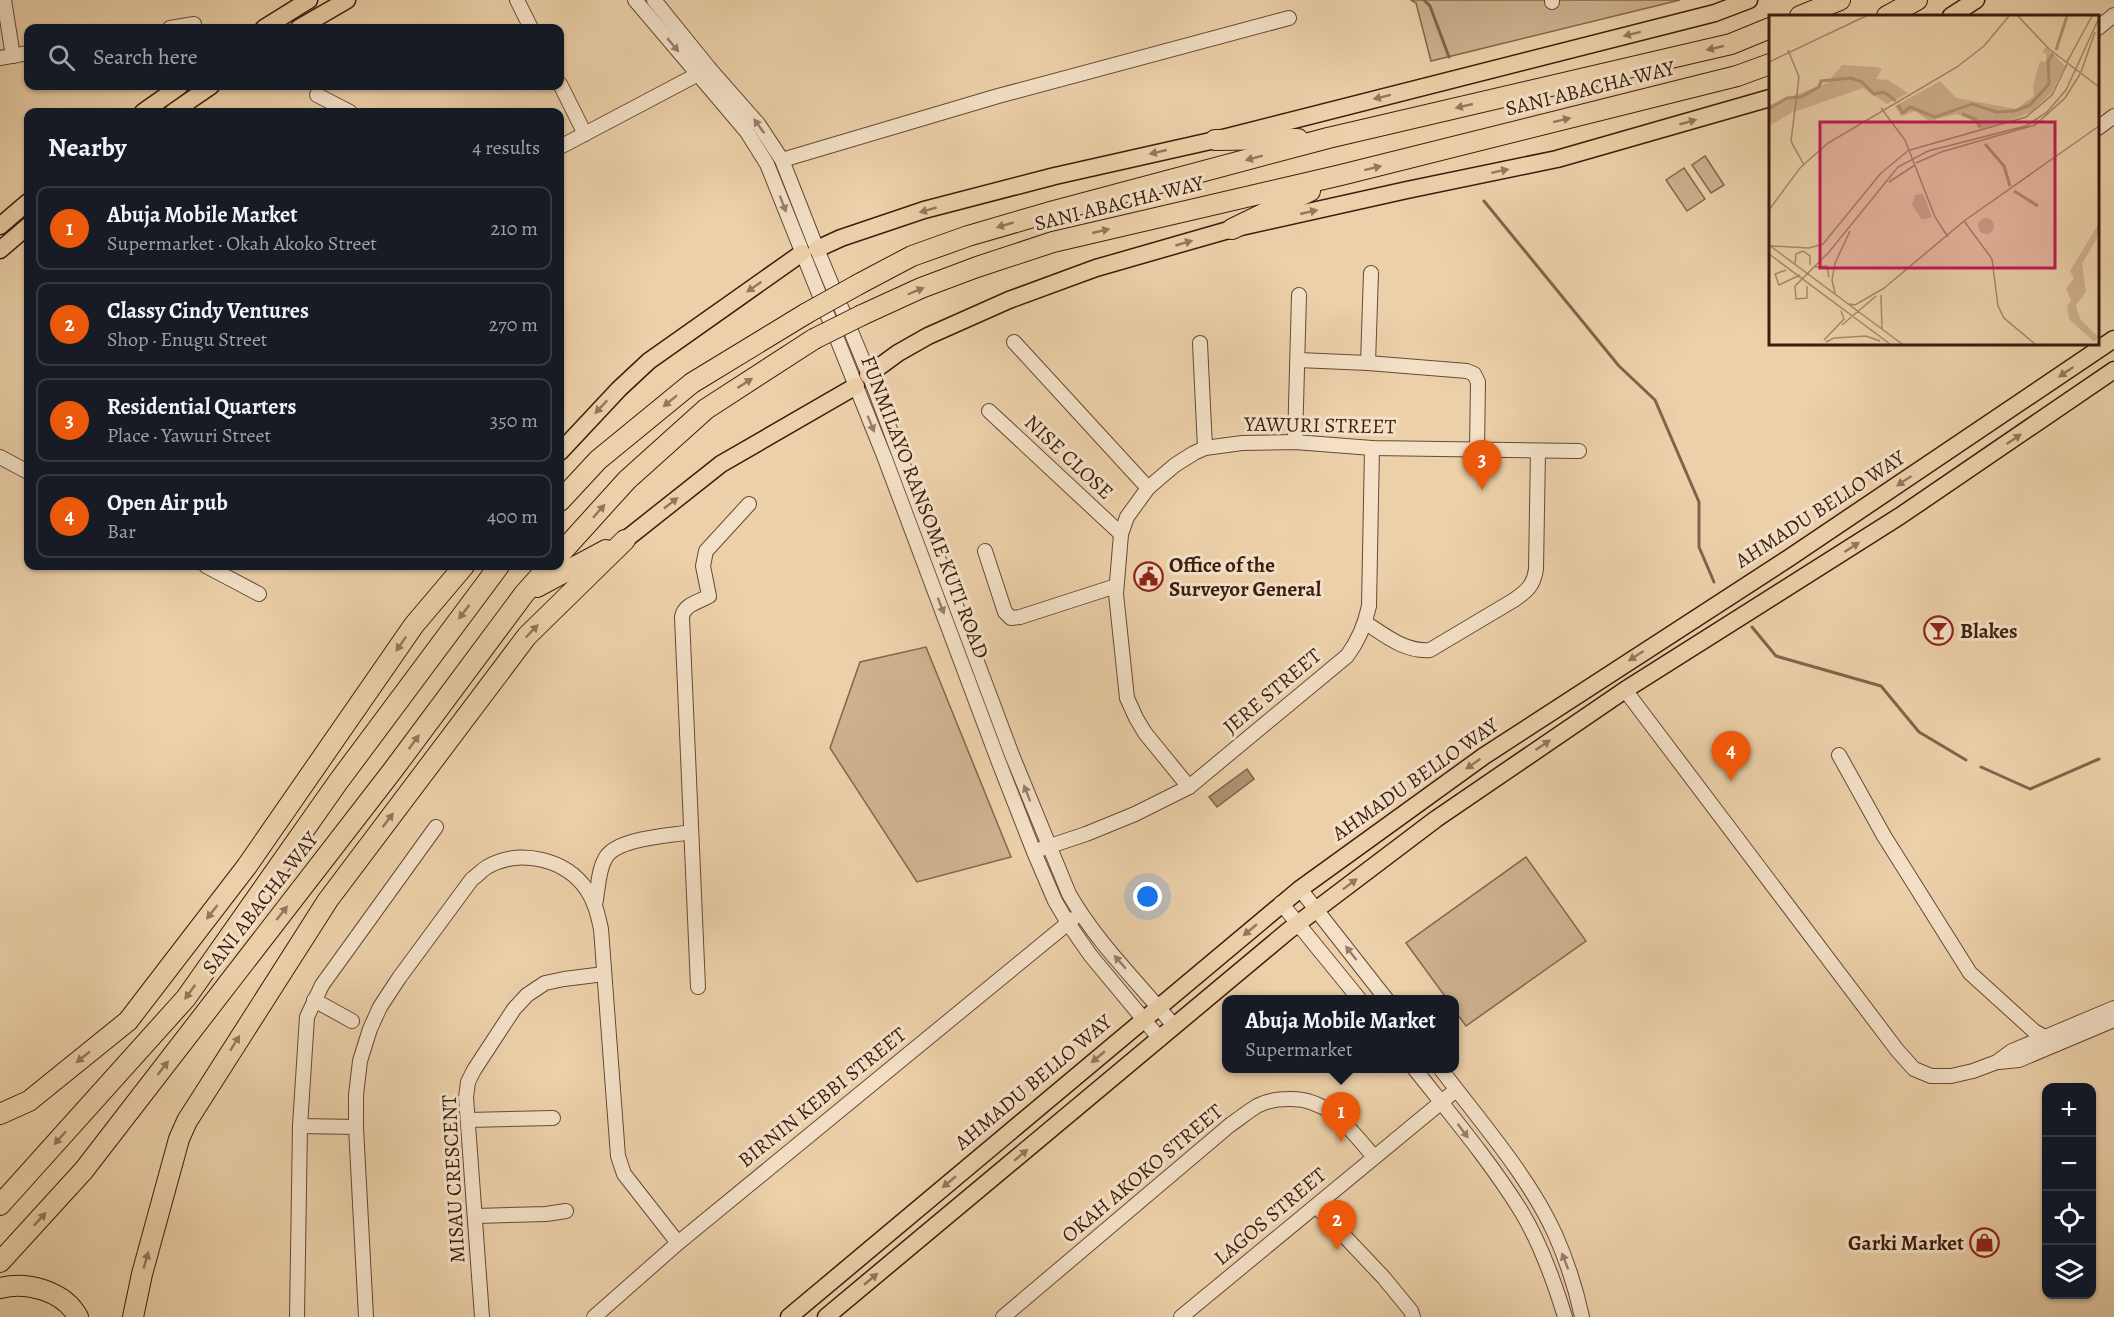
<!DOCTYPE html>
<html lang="en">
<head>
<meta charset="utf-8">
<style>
	:root { --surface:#171b24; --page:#20242c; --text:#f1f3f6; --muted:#9ea1a6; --line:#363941; --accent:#ea580c }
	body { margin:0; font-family:Alegreya,serif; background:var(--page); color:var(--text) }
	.controls { position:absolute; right:18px; bottom:18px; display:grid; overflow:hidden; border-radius:12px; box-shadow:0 2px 4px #0004 }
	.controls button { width:54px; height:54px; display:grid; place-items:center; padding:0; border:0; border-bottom:2px solid var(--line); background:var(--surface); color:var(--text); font:30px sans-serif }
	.you { position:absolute; left:1148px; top:897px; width:21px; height:21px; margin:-15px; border:4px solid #fff; border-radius:50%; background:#1a73e8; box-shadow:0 0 0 9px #1a73e833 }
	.badge { display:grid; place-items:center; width:39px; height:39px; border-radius:50%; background:var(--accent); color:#fff; font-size:20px; font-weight:700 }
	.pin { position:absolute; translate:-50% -50px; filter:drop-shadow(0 2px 3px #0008) }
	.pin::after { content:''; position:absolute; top:32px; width:21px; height:18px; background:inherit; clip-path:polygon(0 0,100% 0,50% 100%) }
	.popup { position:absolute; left:1222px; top:995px; width:237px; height:78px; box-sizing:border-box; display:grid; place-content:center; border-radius:12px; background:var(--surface); filter:drop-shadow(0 2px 4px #0005); font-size:20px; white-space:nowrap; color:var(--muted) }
	.popup b { font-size:22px; color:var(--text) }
	.popup::after { content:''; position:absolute; left:50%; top:100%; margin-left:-12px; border:12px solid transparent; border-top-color:var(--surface) }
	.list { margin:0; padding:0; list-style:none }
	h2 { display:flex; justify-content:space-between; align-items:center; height:78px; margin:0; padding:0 24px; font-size:26px }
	h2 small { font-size:20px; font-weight:400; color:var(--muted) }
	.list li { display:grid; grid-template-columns:39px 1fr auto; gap:18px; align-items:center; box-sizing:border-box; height:84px; margin:0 12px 12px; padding:0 12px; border:2px solid var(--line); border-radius:12px }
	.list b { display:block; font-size:22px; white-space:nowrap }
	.list p { margin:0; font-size:20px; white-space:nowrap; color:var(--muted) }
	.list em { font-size:20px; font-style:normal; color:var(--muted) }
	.icon { flex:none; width:33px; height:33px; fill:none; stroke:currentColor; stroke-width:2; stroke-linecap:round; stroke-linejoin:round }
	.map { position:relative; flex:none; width:2114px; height:1317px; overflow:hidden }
	.search { position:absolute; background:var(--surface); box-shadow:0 2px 4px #0004; left:24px; top:24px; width:540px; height:66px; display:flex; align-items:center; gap:15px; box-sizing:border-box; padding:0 21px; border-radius:12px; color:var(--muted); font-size:22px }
	.panel { position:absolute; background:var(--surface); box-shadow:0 2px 4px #0004; left:24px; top:108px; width:540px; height:462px; border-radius:12px }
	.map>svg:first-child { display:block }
	.green { fill:#ceb18f; stroke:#84664e; stroke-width:1.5 }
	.water { fill:#b09374; stroke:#81634b; stroke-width:1.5 }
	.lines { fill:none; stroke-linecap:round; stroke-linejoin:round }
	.stream { stroke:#81634b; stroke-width:3 }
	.minor-casing { stroke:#674935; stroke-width:16 }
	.major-casing { stroke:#3b1c0e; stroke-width:19 }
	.highway-casing { stroke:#3b1c0e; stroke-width:22 }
	.minor { stroke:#f3e0c7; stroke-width:14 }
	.major { stroke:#ecd0a9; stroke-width:16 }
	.highway { stroke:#ecd0a9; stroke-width:20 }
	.highway-bridge-casing { stroke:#3b1c0e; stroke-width:22; stroke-linecap:butt }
	.highway-bridge { stroke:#ecd0a9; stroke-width:20 }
	.oneway { fill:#94765c }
	.oneway2 { fill:#977e6a }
	.labels { text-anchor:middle; stroke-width:6; stroke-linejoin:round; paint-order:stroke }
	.street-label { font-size:21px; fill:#3b1c0e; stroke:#f3e0c7 }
	.poi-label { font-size:21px; font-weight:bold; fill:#3b1c0e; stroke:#f3e0c7; text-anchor:start }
	.inset-river { fill:none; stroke:#b09374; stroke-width:3 }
	.inset-road { fill:none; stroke:#a5886b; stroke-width:1.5 }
	.view { fill:#c2185b; fill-opacity:0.15; stroke:#c2185b; stroke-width:3 }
	.inset-edge { fill:none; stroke:#3b1c0e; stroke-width:3 }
</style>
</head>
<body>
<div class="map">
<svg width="2114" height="1317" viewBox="0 0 2114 1317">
	<rect width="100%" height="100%" fill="#ecd0a9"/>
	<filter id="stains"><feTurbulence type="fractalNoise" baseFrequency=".00333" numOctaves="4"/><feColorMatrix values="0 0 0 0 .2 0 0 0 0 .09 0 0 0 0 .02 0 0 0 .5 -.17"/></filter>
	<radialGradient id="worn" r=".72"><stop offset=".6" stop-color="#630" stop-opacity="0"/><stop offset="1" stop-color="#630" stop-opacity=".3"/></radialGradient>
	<g class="green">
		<polygon points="1411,0 1680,0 1431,61 1416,3"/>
		<polygon points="1705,156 1724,185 1711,193 1692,165"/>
		<polygon points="1684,168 1705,199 1687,211 1666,180"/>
		<polygon points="926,647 1011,857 917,882 830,748 860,662"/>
		<polygon points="1526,857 1586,941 1466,1026 1455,1011 1455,1000 1447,999 1406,943"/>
	</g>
	<polygon class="water" points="1247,769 1254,779 1217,807 1209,797"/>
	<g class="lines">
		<g class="stream">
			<polyline points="1424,0 1430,6 1449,57"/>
			<polyline points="1484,201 1619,366 1655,400 1699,502 1699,547 1714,582"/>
			<polyline points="1752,627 1776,656 1881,686 1919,732 1966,760"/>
			<polyline points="1981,767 2030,789 2099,759"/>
		</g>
		<defs>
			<g id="minor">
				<polyline points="4,0 13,56"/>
				<polyline points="517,0 531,28"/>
				<polyline points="635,0 747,132 767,164 884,456 998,760 1034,852 1055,901 1068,923 1091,956 1160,1039"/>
				<path d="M654,0L709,68L759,125L782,160L817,249L874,387L1012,755L1069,894C1097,943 1139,983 1174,1026"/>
				<polyline points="1552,2 1552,0"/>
				<polyline points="170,28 194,24"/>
				<polyline points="2098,28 2114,15"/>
				<polyline points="0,58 28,53"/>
				<polyline points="560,84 585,134"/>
				<polyline points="317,95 350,112"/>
				<polyline points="2098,128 2114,116"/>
				<polyline points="560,147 704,71"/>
				<polyline points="782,160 998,96 1289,18"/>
				<polyline points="1014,342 1148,488"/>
				<polyline points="1200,343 1205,448"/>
				<polyline points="1298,360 1368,363 1467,371 1474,374 1478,382 1477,450"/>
				<polyline points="1368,363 1371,273"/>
				<polyline points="989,411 1121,534"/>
				<polyline points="1295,442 1299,295"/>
				<polyline points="0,457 28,472"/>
				<polyline points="985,551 1005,612 1011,618 1020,617 1116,586"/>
				<polyline points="206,566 259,594"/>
				<path d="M1366,623C1386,636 1405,652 1430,650L1514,600C1527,591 1534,585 1536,569L1538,451"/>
				<polyline points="1625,690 1897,1050 1914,1069 1931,1076 1951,1076 1973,1071 1997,1062 2012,1051 2114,1008"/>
				<polyline points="1839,755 1884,836 1970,973 2034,1031 2057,1044"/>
				<polyline points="1189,787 1145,733 1136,718 1127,698 1116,594 1121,534 1127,517 1148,488 1175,465 1194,453 1205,448 1242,443 1295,442 1372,448 1579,451"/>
				<path d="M1041,849L1086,834L1135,814L1189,787L1347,656C1359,640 1365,625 1369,606L1372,448"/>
				<polyline points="1300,889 1387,1000"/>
				<polyline points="1281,903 1360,1000"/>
				<path d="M595,905C598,891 598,871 605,859C615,838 669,836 691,832"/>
				<path d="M698,987L682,617C684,604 699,602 709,596L703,566L706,551L749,504"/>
				<polyline points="314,1000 352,1021"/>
				<polyline points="1999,1062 2019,1060 2114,1020"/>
				<path d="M1414,1068C1451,1115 1490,1161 1521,1211C1541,1244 1554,1281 1565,1317"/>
				<path d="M1440,1068C1479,1120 1528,1175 1555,1234C1567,1261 1576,1289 1582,1317"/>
				<polyline points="468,1120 553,1118"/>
				<polyline points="300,1126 356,1127"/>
				<polyline points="1316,1206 1384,1278 1411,1311 1413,1317"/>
				<polyline points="476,1216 546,1214 566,1211"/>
				<polyline points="297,1317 300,1126 307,1017 322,985 436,827"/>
				<path d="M366,1317L356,1127V1095L360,1061L370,1029L380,1007L399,978L472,879C477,876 482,870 487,867C520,848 566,859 587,890C595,902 598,915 601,929L618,1156L624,1174L678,1243"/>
				<polyline points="482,1317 466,1097 468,1082 474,1070 514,1009 527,995 545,983 564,979 604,974"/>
				<polyline points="594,1317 678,1243 1073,919"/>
				<path d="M1003,1317L1230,1125C1239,1119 1247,1112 1257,1106C1266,1101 1278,1099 1288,1099C1328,1097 1351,1130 1374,1157"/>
				<polyline points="1181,1317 1456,1090"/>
			</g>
			<g id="major">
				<polyline points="1951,16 1976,0"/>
				<polyline points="264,28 309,0"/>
				<polyline points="299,28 347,0"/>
				<polyline points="143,112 180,86"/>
				<polyline points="173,112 211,86"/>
				<polyline points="0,226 28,202"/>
				<polyline points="817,249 841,238 924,210 1055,176 1215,140 1715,13 1749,0"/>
				<polyline points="0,250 28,226"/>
				<polyline points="868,375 898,353 928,336 1009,300 1096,268 1232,229 1407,190 1557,159 1770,98"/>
				<polyline points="560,452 619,389 649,361 802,253"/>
				<polyline points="625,540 721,464 856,386"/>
				<polyline points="789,1317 1300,889 1484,756 1789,558 2114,339"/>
				<polyline points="826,1317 1288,931 1436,819 1625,690 1900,516 2114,370"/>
			</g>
			<g id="highway">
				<polyline points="1800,16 1840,0"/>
				<polyline points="1887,16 1917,0"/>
				<polyline points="1215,140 1298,139"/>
				<polyline points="1232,229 1310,191"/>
				<polyline points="859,284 912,256 968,236 1047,213 1328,138 1731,44 1770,28"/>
				<polyline points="862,315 921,288 977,267 1053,242 1341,175 1737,76 1770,64"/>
				<polyline points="560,501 598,460 692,383 807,313"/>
				<polyline points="560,554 627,480 706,409 814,339"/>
				<polyline points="537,587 606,550"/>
				<polyline points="0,1114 29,1101 128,1021 247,866 414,625 464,566"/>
				<polyline points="0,1205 186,998 338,782 499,566"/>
				<polyline points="0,1262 84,1170 393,770 524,594 549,566"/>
				<path d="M0,1288C27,1281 64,1291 78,1317"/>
				<polyline points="133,1317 142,1274 179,1139 187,1121 328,900 527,636 625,540"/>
			</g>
		</defs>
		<use href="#minor" class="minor-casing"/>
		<use href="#major" class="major-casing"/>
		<use href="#highway" class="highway-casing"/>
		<use href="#minor" class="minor"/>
		<use href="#major" class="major"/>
		<use href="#highway" class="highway"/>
		<defs>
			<g id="highway-bridge">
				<polyline points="807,313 859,284"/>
				<polyline points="814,339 862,315"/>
			</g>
		</defs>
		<use href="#highway-bridge" class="highway-bridge-casing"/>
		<use href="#highway-bridge" class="highway-bridge"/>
	</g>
	<defs><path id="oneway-solid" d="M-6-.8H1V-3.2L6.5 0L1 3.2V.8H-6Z" transform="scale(1.5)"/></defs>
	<g class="oneway">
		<use href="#oneway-solid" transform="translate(1632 34) rotate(166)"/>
		<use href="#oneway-solid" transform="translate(1715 48) rotate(167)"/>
		<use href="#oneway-solid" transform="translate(1382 97) rotate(166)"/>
		<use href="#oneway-solid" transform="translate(1464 106) rotate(167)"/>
		<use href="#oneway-solid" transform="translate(1562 120) rotate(-14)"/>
		<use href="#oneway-solid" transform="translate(1688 122) rotate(-16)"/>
		<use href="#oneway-solid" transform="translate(1158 152) rotate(167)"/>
		<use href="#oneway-solid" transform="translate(1254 158) rotate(165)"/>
		<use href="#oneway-solid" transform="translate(1373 168) rotate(-14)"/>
		<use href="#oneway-solid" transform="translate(1500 171) rotate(-12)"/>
		<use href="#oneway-solid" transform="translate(928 210) rotate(164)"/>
		<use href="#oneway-solid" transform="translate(1309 212) rotate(-13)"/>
		<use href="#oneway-solid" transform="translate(1005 225) rotate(164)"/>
		<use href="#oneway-solid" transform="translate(1101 231) rotate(-13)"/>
		<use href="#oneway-solid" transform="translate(1184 243) rotate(-16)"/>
		<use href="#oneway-solid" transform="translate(754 287) rotate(145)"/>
		<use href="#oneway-solid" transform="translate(916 291) rotate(-23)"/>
		<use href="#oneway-solid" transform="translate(2066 372) rotate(146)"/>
		<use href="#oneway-solid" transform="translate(745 383) rotate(-33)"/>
		<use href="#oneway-solid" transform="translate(670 401) rotate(141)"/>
		<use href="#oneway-solid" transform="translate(601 407) rotate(133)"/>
		<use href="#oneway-solid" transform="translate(2014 439) rotate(-34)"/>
		<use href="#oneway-solid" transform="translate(1904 481) rotate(146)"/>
		<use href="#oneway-solid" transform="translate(671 503) rotate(-38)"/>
		<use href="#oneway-solid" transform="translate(599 511) rotate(-48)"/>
		<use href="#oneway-solid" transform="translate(1852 547) rotate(-33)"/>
		<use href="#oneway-solid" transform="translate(464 612) rotate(127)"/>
		<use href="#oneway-solid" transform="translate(532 631) rotate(-46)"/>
		<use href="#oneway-solid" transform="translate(401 644) rotate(125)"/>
		<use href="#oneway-solid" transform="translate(1636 656) rotate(147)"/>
		<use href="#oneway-solid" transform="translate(414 742) rotate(-54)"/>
		<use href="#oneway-solid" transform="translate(1543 745) rotate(-34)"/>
		<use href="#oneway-solid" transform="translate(1473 764) rotate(145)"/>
		<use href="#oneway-solid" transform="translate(388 820) rotate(-53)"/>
		<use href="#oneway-solid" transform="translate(1350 884) rotate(-37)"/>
		<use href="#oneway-solid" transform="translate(212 912) rotate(128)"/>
		<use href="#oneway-solid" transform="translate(282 913) rotate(-52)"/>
		<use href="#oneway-solid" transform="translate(1250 930) rotate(140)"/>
		<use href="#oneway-solid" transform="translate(190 992) rotate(126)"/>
		<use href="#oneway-solid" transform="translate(235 1043) rotate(-58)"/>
		<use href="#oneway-solid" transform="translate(83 1057) rotate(141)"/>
		<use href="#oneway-solid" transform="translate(1098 1057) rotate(140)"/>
		<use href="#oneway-solid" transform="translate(163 1068) rotate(-52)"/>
		<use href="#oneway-solid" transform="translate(60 1138) rotate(132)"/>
		<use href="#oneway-solid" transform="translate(1021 1155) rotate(-40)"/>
		<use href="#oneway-solid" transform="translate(949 1182) rotate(140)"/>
		<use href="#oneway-solid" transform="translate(40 1219) rotate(-47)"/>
		<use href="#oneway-solid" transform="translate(146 1260) rotate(-74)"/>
		<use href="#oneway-solid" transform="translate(871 1279) rotate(-40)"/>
	</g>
	<g class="oneway2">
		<use href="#oneway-solid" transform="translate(673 45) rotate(50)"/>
		<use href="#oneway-solid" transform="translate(759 126) rotate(-126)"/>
		<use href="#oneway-solid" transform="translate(783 204) rotate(69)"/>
		<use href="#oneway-solid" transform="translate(871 424) rotate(68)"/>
		<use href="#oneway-solid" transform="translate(941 606) rotate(69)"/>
		<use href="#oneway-solid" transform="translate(1027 793) rotate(-111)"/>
		<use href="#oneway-solid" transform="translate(1351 953) rotate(-128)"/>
		<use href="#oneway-solid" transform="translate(1120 962) rotate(-131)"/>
		<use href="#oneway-solid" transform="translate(1463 1131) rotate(53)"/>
		<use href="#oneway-solid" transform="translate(1565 1261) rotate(-111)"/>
	</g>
	<defs>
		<symbol id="civic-ring" viewBox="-11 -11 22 22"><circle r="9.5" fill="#f3e0c7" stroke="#8f2418" stroke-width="1.5"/><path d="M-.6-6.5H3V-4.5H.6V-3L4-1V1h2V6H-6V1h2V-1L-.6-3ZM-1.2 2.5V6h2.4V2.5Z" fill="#8f2418"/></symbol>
		<symbol id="bar-ring" viewBox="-11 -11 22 22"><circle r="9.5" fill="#f3e0c7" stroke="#8f2418" stroke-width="1.5"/><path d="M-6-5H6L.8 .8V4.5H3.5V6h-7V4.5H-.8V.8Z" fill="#8f2418"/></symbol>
		<symbol id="shop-ring" viewBox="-11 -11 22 22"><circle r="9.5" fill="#f3e0c7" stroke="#8f2418" stroke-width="1.5"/><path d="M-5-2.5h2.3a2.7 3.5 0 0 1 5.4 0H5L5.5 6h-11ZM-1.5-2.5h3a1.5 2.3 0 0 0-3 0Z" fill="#8f2418"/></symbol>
	</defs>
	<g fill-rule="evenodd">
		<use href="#civic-ring" x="1132" y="560" width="33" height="33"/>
		<use href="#bar-ring" x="1922" y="614" width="33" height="33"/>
		<use href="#shop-ring" x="1968" y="1226" width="33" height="33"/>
	</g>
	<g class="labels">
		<g class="street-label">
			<text transform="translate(1590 88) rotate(-14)" y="7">SANI ABACHA WAY</text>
			<text transform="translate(1119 203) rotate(-14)" y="7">SANI ABACHA WAY</text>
			<text transform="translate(1320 425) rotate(1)" y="7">YAWURI STREET</text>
			<text transform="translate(1069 457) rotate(43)" y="7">NISE CLOSE</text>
			<text transform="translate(925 507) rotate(69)" y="7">FUNMILAYO RANSOME KUTI ROAD</text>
			<text transform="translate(1820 509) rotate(-33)" y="7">AHMADU BELLO WAY</text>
			<text transform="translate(1272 691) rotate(-40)" y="7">JERE STREET</text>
			<text transform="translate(1415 779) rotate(-35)" y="7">AHMADU BELLO WAY</text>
			<text transform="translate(260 903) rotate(-52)" y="7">SANI ABACHA WAY</text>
			<text transform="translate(1033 1082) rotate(-40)" y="7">AHMADU BELLO WAY</text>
			<text transform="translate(822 1097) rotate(-39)" y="7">BIRNIN KEBBI STREET</text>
			<text transform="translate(1142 1173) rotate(-40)" y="7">OKAH AKOKO STREET</text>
			<text transform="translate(453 1179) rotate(-93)" y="7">MISAU CRESCENT</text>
			<text transform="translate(1270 1216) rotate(-40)" y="7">LAGOS STREET</text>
		</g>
		<g class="poi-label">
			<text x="1169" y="572">Office of the<tspan x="1169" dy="24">Surveyor General</tspan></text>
			<text x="1960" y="638">Blakes</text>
			<text x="1964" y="1250" text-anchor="end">Garki Market</text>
		</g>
	</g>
	<g transform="translate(1769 15)">
		<rect width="330" height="330" fill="#ecd0a9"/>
		<path d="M277,32L296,51L282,78L262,97L237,107L210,114L208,107L188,99L160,106L146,96L132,101L126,91L171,66L187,83L247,94L265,81L264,71L271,46L277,47V39L273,37ZM73,50L108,52L113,54L107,64L119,65L139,78L118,89L94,73L22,98L2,110L0,90L58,68ZM154,179L163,202L153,205L143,190L146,180ZM209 211a8 8 0 1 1 16 0a8 8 0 1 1-16 0ZM330,208V220L313,249L317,277L307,290L311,304L329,322L325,327L300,304L298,291L302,285L297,274L305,263L301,256Z" fill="#ceb18f"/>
		<path class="inset-river" d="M287,35L298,1M129,90L134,98L141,92L166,102L203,89L227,97L246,96L261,90L280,69L279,46L284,39M0,94L18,83L32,82L50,72L52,66L82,63L93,67L105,79L115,77L127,86M193,99L206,104L211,112M216,129L235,151L241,171M245,176L269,191"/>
		<path class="inset-road" d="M249,1L280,34L330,72M19,35L30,62L22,126L35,150M0,47L97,1M298,47L323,1M312,57L326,17M112,93L136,125L166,202L179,222M141,135L257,102L283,80L298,49M147,148L172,137L266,110L296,83L311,59M112,158L140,135M120,167L146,150M0,195L31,153L59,128L188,52L215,31L240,1M195,206L223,244L229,291L235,303L266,329M0,230L133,329M2,231L40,233L54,229L112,158M0,239L121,329M26,249L27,239L34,236L41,241V250M46,252L58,251L60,262M17,255L6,259L10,270L31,260M38,271V283L27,284L26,271L60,237L129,152L159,136L257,111L278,97L297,75L330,3M114,274L195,206L330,111M66,278L63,265L66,248L81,216M112,280L113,314M80,289L86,290L117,272M73,310L107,281M55,325L75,304L72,296M57,327L65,323L97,321L111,326"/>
		<path class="view" d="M51,107H286V253H51Z"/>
		<rect width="330" height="330" class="inset-edge"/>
	</g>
	<rect width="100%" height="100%" filter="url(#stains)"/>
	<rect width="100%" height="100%" fill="url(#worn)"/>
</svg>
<div class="controls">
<button>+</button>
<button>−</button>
<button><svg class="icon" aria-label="locate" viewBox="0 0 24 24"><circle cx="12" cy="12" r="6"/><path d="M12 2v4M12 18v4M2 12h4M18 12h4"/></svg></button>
<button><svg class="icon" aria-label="layers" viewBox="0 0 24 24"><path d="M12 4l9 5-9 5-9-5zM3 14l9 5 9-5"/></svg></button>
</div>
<div class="you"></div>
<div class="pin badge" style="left:1341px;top:1142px">1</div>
<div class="popup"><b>Abuja Mobile Market</b>Supermarket</div>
<div class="pin badge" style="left:1337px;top:1250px">2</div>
<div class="pin badge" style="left:1482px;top:490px">3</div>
<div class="pin badge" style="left:1731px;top:781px">4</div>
<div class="search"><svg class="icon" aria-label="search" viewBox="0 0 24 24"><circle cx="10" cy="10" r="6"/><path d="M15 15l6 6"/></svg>Search here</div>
<section class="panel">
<h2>Nearby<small>4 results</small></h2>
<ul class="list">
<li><span class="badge">1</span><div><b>Abuja Mobile Market</b><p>Supermarket · Okah Akoko Street</p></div><em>210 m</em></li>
<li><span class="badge">2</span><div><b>Classy Cindy Ventures</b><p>Shop · Enugu Street</p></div><em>270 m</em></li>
<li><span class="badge">3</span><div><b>Residential Quarters</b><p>Place · Yawuri Street</p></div><em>350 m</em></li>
<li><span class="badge">4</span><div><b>Open Air pub</b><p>Bar</p></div><em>400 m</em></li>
</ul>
</section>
</div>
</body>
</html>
